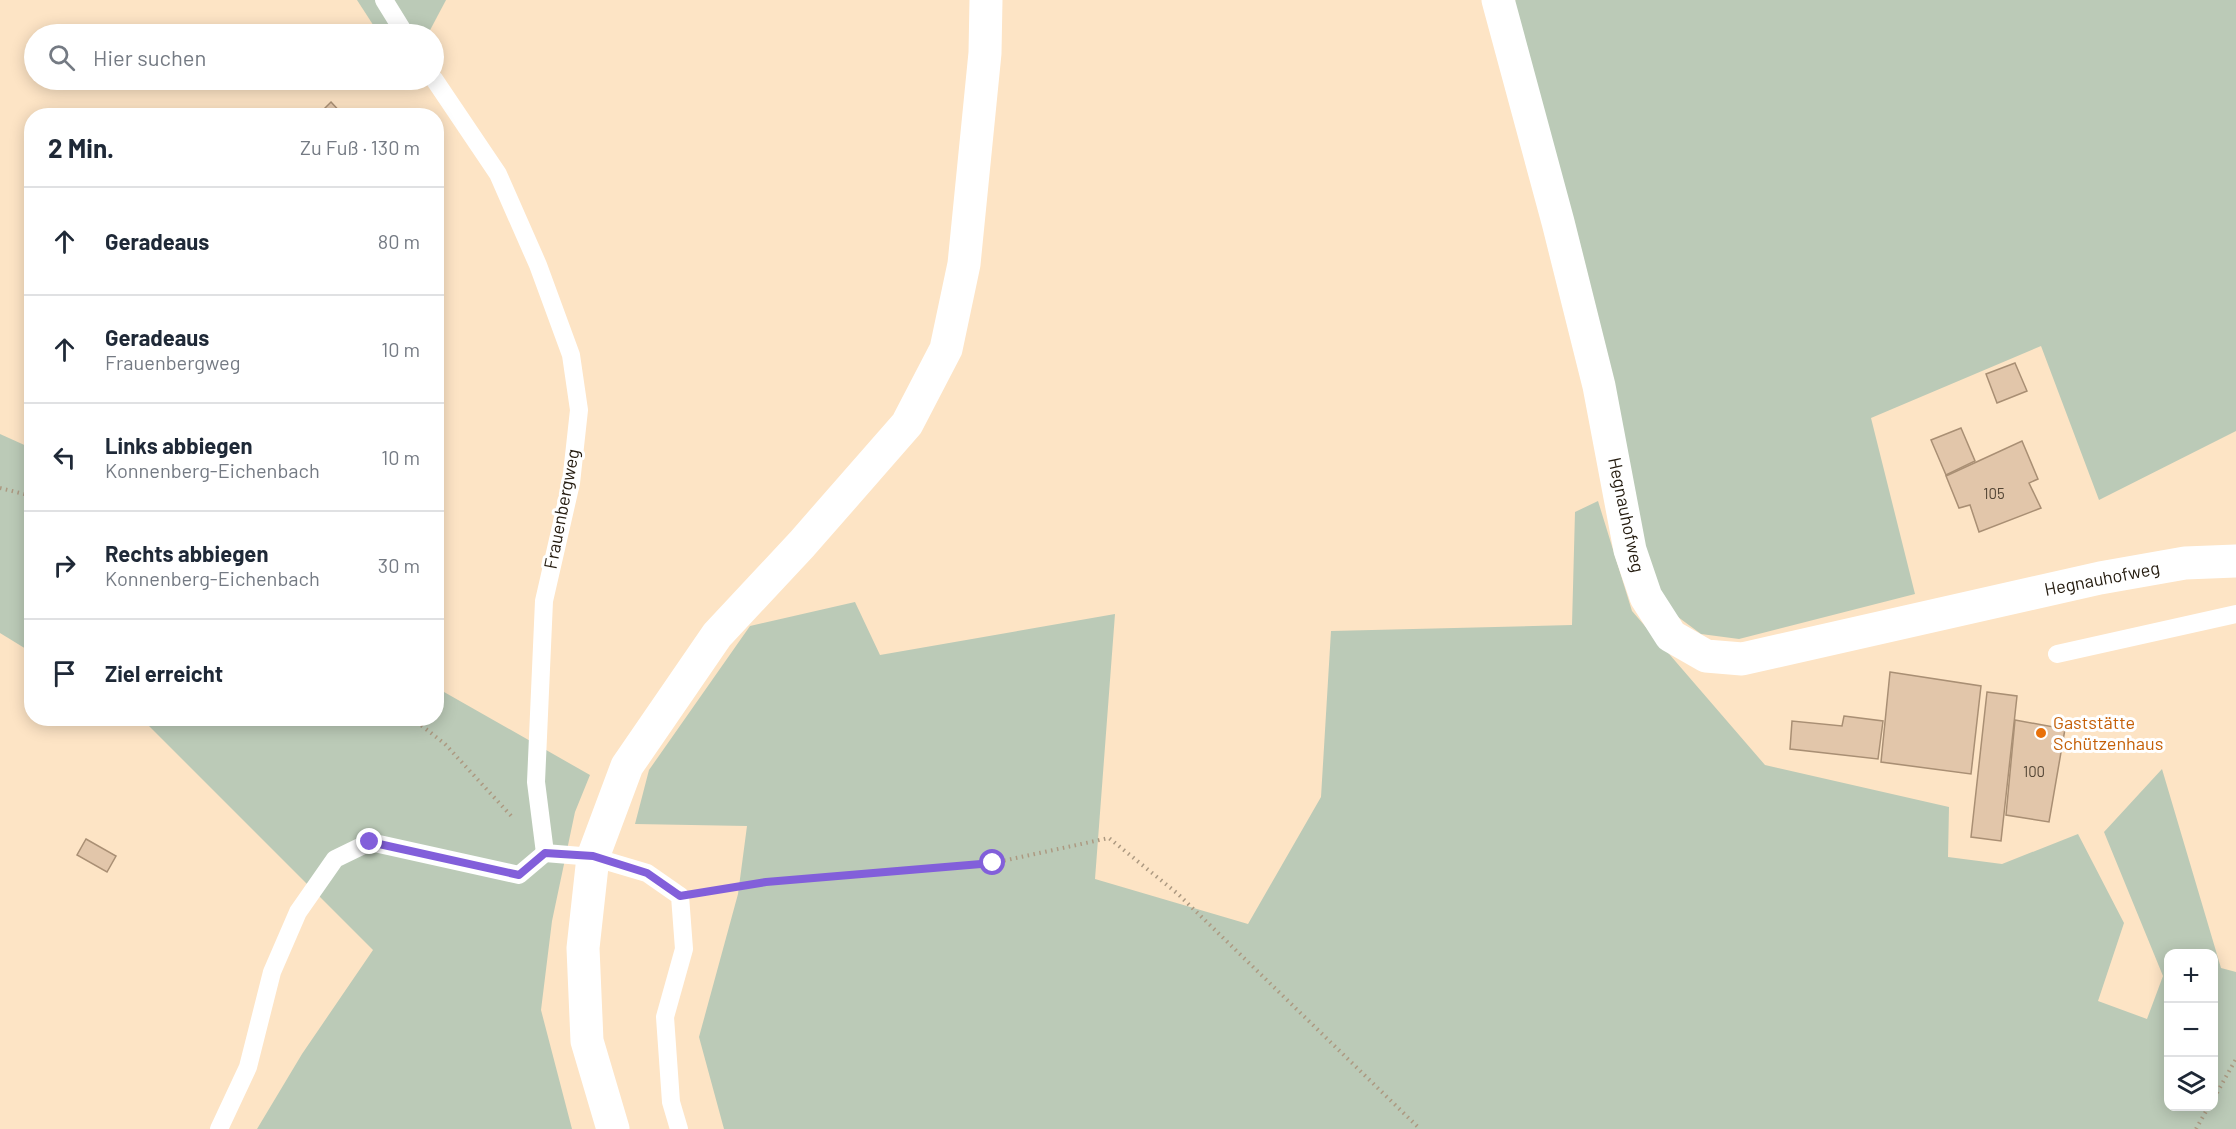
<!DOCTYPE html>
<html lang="de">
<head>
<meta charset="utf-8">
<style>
	:root { --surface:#fff; --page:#f6f6f7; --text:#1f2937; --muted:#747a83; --line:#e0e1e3 }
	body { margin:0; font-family:Barlow,sans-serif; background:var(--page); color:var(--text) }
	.controls { position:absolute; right:18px; bottom:18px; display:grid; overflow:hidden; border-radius:12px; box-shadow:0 3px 15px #0003 }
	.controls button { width:54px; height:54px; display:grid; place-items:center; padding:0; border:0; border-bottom:2px solid var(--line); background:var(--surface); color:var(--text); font:30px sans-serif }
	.stop { position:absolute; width:18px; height:18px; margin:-14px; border:4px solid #825fda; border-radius:50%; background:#fff }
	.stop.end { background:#825fda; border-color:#fff; box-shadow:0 2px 6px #0008 }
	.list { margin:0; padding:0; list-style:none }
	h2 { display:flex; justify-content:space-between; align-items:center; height:78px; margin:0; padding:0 24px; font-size:26px }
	h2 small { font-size:20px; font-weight:400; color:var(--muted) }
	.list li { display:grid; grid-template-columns:39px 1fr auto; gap:18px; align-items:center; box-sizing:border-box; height:108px; padding:0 24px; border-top:2px solid var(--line) }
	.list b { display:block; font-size:22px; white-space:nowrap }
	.list p { margin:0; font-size:20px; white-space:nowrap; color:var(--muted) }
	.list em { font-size:20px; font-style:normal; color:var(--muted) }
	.icon { flex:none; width:33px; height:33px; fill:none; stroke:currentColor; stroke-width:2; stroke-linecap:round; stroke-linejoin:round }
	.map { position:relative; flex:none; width:2236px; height:1129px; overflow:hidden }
	.search { position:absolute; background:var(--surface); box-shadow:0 3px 15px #0003; left:24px; top:24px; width:420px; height:66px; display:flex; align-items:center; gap:15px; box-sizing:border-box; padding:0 21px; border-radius:33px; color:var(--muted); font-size:22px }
	.panel { position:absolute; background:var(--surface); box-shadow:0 3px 15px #0003; left:24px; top:108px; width:420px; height:618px; border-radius:24px }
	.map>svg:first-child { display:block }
	.green { fill:#bbcab7; fill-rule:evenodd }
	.building { fill:#e2c6aa; stroke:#a98f74; stroke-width:1.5 }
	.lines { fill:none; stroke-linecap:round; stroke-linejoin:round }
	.path { stroke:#ac9981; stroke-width:4; stroke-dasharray:1.5 4.5; stroke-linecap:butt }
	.lane { stroke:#fff; stroke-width:18 }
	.street { stroke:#fff; stroke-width:33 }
	.secondary { stroke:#fff; stroke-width:33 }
	.route { stroke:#825fda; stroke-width:8 }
	.food-dot { fill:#e8710a; stroke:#fff; stroke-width:2 }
	.labels { text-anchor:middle; stroke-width:6; stroke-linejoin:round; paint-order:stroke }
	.number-label { font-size:15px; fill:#544636 }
	.street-label { font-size:18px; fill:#241b0f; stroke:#fff }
	.food-label { font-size:18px; fill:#c56008; stroke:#fff; text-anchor:start }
</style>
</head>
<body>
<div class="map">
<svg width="2236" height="1129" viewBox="0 0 2236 1129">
	<rect width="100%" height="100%" fill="#fde4c5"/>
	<g class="green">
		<polygon points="357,0 446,0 428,34 379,34"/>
		<polygon points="1516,0 2236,0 2236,431 2099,500 2041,346 1871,418 1915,594 1739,639 1701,634 1674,614 1653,581 1514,1"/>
		<polygon points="0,434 31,448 31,652 0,633"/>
		<path d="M1598,501L1632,611L1765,765L1949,807L1948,857L2002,864L2078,834L2124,923L2098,1001L2147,1019L2163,976L2104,832L2162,769L2221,968L2236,972V1129H724L699,1037L738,894L747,826L635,824L649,770L750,626L855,602L880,655L1115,614L1095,879L1248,924L1321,797L1331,631L1572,625L1575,512ZM2168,954H2214V1106H2168Z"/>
		<polygon points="437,688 590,775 575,812 552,921 541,1010 572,1129 257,1129 302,1054 373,950 148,725 138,719 436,718"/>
	</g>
	<g class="building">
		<polygon points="331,102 344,116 317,116"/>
		<polygon points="2015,363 2027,391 1997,403 1986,374"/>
		<polygon points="1961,428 1975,461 1946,475 1931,440"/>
		<polygon points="2022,441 2038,479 2029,483 2041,508 1979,532 1970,505 1959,508 1946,476"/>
		<polygon points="1890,672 1981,686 1971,774 1881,762"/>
		<polygon points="1987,692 2017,696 2001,841 1971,837"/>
		<polygon points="1844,716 1883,721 1878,759 1790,749 1792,721 1842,726"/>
		<polygon points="2015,720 2065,729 2049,822 2006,815"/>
		<polygon points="86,839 116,856 107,872 77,855"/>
	</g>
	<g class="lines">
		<g class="path">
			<polyline points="0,488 32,496"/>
			<polyline points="412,718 445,744 514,819"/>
			<polyline points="706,892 766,882 993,863 1109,838 1178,894 1420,1129"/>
			<polyline points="2214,1098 2236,1059"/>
			<polyline points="2196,1129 2209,1106"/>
		</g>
		<g class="lane">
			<polyline points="384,0 405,34"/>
			<polyline points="434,79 498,174 538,265 571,355 579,410 571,483 544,601 536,782 545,853"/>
			<polyline points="2057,654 2236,614"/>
			<polyline points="545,853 593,857 647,873 680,896 684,949 665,1017 671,1102 679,1129"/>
			<polyline points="219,1129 248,1067 272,972 298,912 335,859 370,842 519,875 545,853"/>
		</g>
		<polyline class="street" points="1498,0 1558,222 1599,386 1630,550 1646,597 1671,636 1706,656 1742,659 2100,578 2185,563 2236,561"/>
		<polyline class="secondary" points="613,1129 587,1041 583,948 593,857 627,766 717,635 802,544 907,424 946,349 964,264 985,53 986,0"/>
	</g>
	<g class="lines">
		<polyline class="route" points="370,842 519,875 545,853 593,856 647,873 680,896 766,882 993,863"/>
	</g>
	<circle class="food-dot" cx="2041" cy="733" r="6"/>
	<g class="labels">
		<g class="number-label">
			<text x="1994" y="499">105</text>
			<text x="2034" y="777">100</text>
		</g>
		<g class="street-label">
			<text transform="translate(562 509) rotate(-79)" y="6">Frauenbergweg</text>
			<text transform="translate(1626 515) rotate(78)" y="6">Hegnauhofweg</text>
			<text transform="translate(2102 579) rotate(-11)" y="6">Hegnauhofweg</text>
		</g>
		<g class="food-label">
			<text x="2053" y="729">Gaststätte<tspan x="2053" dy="21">Schützenhaus</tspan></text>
		</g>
	</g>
</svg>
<div class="controls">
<button>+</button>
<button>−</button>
<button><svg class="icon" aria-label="layers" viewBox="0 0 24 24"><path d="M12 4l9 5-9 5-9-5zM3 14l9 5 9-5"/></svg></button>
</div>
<div class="stop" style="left:993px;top:863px"></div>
<div class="stop end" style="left:370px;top:842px"></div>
<div class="search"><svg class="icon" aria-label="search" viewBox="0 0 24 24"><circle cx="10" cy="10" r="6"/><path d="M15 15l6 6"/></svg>Hier suchen</div>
<section class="panel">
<h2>2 Min.<small>Zu Fuß · 130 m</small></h2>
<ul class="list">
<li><svg class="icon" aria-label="ahead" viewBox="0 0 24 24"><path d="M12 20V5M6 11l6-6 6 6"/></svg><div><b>Geradeaus</b></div><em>80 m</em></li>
<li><svg class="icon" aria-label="ahead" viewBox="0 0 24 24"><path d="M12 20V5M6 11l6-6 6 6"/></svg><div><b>Geradeaus</b><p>Frauenbergweg</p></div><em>10 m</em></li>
<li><svg class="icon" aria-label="left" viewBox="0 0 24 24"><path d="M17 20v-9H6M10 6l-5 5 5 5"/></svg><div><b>Links abbiegen</b><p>Konnenberg-Eichenbach</p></div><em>10 m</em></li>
<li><svg class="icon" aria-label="right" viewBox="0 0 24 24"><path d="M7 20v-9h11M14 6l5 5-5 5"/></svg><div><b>Rechts abbiegen</b><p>Konnenberg-Eichenbach</p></div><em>30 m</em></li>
<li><svg class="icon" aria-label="arrive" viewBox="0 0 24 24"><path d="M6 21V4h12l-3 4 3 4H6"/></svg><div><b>Ziel erreicht</b></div></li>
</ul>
</section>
</div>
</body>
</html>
